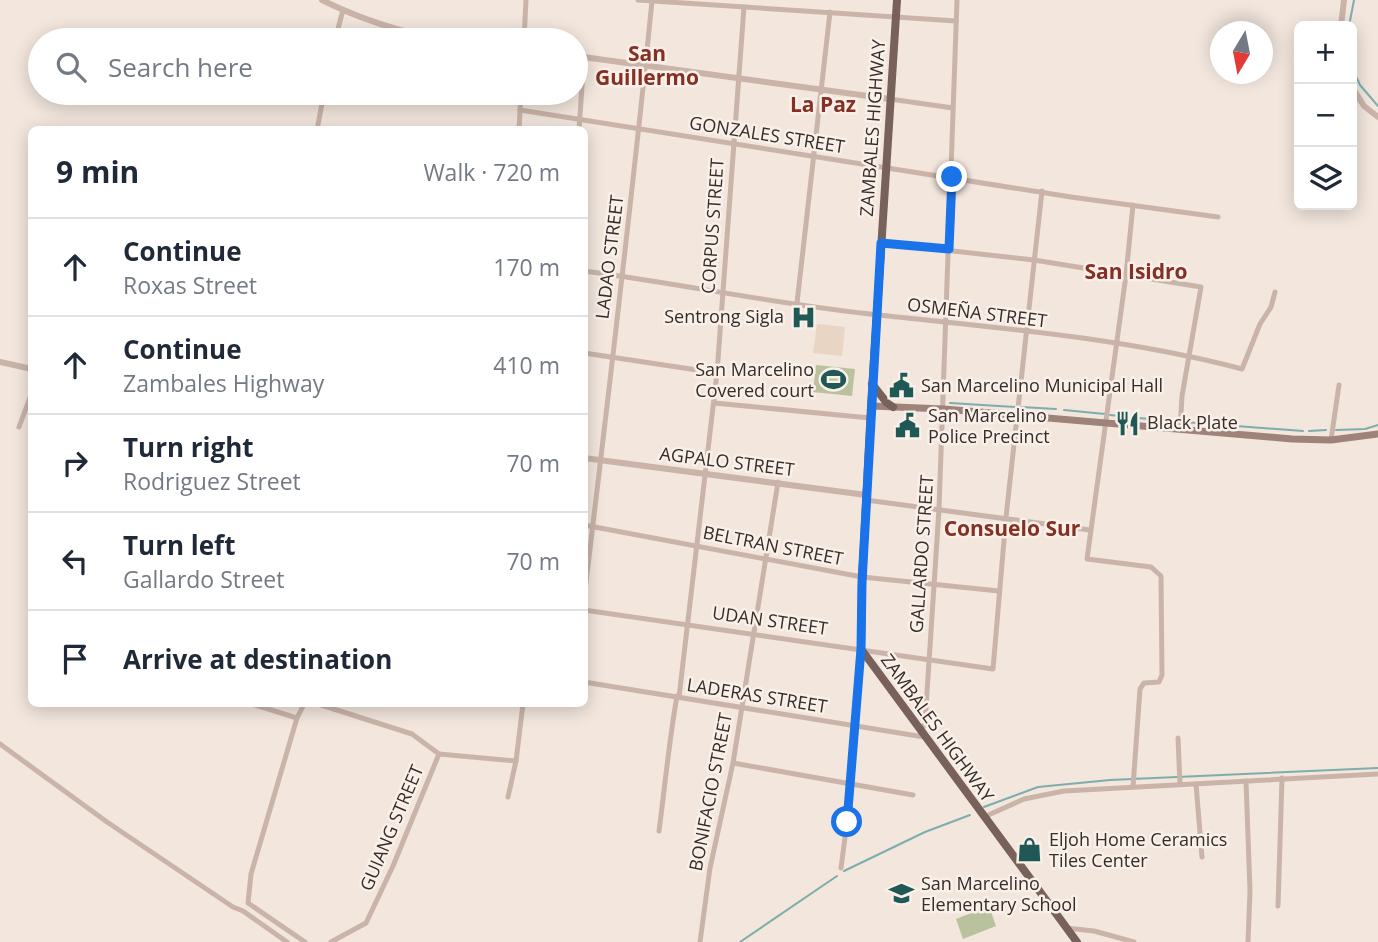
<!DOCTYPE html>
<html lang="en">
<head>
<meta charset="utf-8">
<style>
	:root { --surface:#fff; --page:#f2f2f3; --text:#1f2937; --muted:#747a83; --line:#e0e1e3 }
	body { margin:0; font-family:"Open Sans",sans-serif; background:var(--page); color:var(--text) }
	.controls { position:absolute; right:21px; top:21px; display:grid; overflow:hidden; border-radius:10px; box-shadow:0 4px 18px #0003 }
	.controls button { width:63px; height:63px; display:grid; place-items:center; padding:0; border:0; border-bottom:2px solid var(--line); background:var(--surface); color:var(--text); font:35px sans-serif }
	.compass { position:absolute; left:1210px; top:21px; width:63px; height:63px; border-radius:50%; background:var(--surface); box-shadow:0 4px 18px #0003; rotate:190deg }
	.stop { position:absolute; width:21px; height:21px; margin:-16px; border:5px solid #1a73e8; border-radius:50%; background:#fff }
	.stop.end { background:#1a73e8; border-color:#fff; box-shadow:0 2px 7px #0008 }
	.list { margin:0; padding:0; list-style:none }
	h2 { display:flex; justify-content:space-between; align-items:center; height:91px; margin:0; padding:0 28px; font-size:30px }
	h2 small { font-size:23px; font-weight:400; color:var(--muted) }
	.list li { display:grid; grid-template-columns:46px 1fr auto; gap:21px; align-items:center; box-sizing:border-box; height:98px; padding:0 28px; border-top:2px solid var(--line) }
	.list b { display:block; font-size:26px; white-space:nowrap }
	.list p { margin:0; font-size:23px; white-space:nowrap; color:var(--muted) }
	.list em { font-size:23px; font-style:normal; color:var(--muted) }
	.icon { flex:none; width:38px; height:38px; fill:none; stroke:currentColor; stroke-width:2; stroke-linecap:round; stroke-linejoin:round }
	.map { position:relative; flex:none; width:1378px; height:942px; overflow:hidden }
	.search { position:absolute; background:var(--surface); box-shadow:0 4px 18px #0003; left:28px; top:28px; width:560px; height:77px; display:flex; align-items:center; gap:18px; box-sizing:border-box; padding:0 24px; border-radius:38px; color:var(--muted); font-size:26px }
	.panel { position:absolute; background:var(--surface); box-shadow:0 4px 18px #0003; left:28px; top:126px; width:560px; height:581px; border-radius:10px }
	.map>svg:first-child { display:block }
	.green { fill:#b9c19d }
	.plaza { fill:#e9d5c4 }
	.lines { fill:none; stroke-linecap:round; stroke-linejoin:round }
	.stream { stroke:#7daeab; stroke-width:2 }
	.minor { stroke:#cab4a9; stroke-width:5 }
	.tertiary { stroke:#cab4a9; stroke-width:6 }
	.secondary { stroke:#9d837a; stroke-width:7 }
	.primary { stroke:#78615a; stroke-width:8 }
	.route { stroke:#1a73e8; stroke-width:9 }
	.labels { text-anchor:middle; stroke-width:5; stroke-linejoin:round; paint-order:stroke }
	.street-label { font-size:18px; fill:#372c29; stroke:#f9f0e9 }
	.poi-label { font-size:18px; fill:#372c29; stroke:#f9f0e9; text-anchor:start }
	.quarter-label { font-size:21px; font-weight:bold; fill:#843024; stroke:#f9f0e9 }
</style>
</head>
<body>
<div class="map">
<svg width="1378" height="942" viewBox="0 0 1378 942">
	<rect width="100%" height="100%" fill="#f2e6dd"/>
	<g class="green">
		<polygon points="816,365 855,369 852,396 813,392"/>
		<polygon points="989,906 996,926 963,939 956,919"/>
	</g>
	<polygon class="plaza" points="817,324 845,327 842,356 813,353"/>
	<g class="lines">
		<g class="stream">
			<polyline points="1349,26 1354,0"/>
			<polyline points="1352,68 1360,85 1378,106"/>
			<polyline points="950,403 1015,407"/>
			<polyline points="1021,407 1056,409"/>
			<polyline points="1064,410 1105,414"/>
			<polyline points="1110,415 1178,422"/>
			<polyline points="1184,422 1303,431"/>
			<polyline points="1336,430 1365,429 1378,425"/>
			<polyline points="1309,431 1326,430"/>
			<polyline points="984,807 1038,787 1110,780 1378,768"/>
			<polyline points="844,871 925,832 970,815"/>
			<polyline points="740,942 837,876"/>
		</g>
		<g class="minor">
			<polyline points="638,0 956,21"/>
			<polyline points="335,40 343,10"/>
			<polyline points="524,40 526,0"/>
			<polyline points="890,99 953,108"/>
			<polyline points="520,110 1071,197 1218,217"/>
			<polyline points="317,130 324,93"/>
			<polyline points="519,130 521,93"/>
			<polyline points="579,130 584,57"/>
			<polyline points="1133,205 1126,275 1087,559 1151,567 1161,576 1162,675 1159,682 1144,683 1140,689 1133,787"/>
			<polyline points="881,243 1034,260 1201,287 1182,396 1180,430"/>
			<path d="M584,271C683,284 780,305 879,315C999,328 1125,338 1242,369L1260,324L1271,307L1275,292"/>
			<polyline points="797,303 830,12"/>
			<polyline points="584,353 717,373"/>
			<polyline points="714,403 870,418"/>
			<polyline points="19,427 32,392"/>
			<polyline points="1331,440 1339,385"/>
			<polyline points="866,500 1090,530"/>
			<polyline points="584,525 862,577 999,591"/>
			<path d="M584,599C608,400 632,201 652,1"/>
			<polyline points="584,610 993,669 1006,517 1042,191"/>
			<polyline points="584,682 924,737"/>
			<polyline points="679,697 717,373 744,7"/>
			<polyline points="252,704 297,718"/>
			<polyline points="304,704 297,718 251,874 248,903 305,942"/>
			<polyline points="318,704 412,734 439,754"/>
			<polyline points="921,731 925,723 939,509 957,0"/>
			<polyline points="1178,738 1180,784"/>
			<polyline points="0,744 107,822 233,907 243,911 287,942"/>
			<polyline points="733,763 913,795"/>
			<polyline points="1246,781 1250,891 1248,942"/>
			<polyline points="1196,784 1202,857"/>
			<polyline points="508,797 516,761"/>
			<polyline points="984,817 1024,799 1064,791 1378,774"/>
			<path d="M659,831C665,786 669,741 677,696"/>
			<polyline points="841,868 847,822 861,649"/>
			<polyline points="1278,906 1282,778"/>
			<polyline points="1066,928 1094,931 1134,942"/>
			<polyline points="331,942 366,923 393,866 439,754 516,761 523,704"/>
			<polyline points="700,942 710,868 733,763 778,482"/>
		</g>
		<g class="tertiary">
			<path d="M322,0C360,19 401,32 443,40"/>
			<polyline points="1341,26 1344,0"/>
			<polyline points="576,56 890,99"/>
			<polyline points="1352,87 1364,106 1378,117"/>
			<polyline points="0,362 32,369"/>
			<polyline points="584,458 866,495"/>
		</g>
		<polyline class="secondary" points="871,406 944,409 1292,439 1331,440 1378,434"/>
		<g class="primary">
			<polyline points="897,0 871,406 862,582 861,649 1077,942"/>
			<polyline points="872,384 887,403 893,407"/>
		</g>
	</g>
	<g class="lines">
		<polyline class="route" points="847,822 861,649 862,582 881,243 949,249 952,177"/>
	</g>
	<defs>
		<symbol id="hospital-bare" viewBox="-9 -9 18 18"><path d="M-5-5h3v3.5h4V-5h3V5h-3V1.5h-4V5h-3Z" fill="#1f5855" stroke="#f9f0e9" stroke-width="2.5" paint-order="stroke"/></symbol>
		<symbol id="stadium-bare" viewBox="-9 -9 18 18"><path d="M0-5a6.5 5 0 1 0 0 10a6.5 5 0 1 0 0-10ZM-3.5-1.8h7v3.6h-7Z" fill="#1f5855" stroke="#f9f0e9" stroke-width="2.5" paint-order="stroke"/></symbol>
		<symbol id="civic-bare" viewBox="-9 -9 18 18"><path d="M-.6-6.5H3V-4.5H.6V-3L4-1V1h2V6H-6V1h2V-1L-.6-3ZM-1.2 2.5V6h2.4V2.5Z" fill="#1f5855" stroke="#f9f0e9" stroke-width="2.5" paint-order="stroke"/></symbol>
		<symbol id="restaurant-bare" viewBox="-9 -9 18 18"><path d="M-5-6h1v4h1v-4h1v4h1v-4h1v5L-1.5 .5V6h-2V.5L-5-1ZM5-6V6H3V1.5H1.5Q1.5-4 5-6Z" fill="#1f5855" stroke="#f9f0e9" stroke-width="2.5" paint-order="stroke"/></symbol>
		<symbol id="shop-bare" viewBox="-9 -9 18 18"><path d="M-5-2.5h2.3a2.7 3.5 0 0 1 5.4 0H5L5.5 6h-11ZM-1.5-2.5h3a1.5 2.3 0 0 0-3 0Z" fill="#1f5855" stroke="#f9f0e9" stroke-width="2.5" paint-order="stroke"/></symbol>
		<symbol id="school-bare" viewBox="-9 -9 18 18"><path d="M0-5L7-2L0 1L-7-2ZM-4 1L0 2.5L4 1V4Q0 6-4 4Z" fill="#1f5855" stroke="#f9f0e9" stroke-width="2.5" paint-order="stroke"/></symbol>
	</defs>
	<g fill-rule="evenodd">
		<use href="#hospital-bare" x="786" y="300" width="35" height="35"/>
		<use href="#stadium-bare" x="816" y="362" width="35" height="35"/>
		<use href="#civic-bare" x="884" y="368" width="35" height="35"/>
		<use href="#restaurant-bare" x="1110" y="406" width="35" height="35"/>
		<use href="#civic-bare" x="890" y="408" width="35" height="35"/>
		<use href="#shop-bare" x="1012" y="832" width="35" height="35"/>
		<use href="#school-bare" x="884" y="876" width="35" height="35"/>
	</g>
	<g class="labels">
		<g class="street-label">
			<text transform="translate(873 128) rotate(-86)" y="6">ZAMBALES HIGHWAY</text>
			<text transform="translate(767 135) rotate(9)" y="6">GONZALES STREET</text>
			<text transform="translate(713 226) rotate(-86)" y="6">CORPUS STREET</text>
			<text transform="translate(610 257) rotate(-83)" y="6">LADAO STREET</text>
			<text transform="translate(977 313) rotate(7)" y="6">OSMEÑA STREET</text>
			<text transform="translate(727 462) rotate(7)" y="6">AGPALO STREET</text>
			<text transform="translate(773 546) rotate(11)" y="6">BELTRAN STREET</text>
			<text transform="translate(922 554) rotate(-86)" y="6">GALLARDO STREET</text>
			<text transform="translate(770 621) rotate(8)" y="6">UDAN STREET</text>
			<text transform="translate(757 696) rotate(9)" y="6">LADERAS STREET</text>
			<text transform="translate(937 728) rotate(54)" y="6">ZAMBALES HIGHWAY</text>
			<text transform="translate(711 792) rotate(-79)" y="6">BONIFACIO STREET</text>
			<text transform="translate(392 828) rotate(-67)" y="6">GUIANG STREET</text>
		</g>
		<g class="poi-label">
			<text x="784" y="323" text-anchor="end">Sentrong Sigla</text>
			<text x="814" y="376" text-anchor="end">San Marcelino<tspan x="814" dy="21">Covered court</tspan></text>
			<text x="921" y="392">San Marcelino Municipal Hall</text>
			<text x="928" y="422">San Marcelino<tspan x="928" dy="21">Police Precinct</tspan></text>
			<text x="1147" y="429">Black Plate</text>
			<text x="1049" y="846">Eljoh Home Ceramics<tspan x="1049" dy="21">Tiles Center</tspan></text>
			<text x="921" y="890">San Marcelino<tspan x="921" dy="21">Elementary School</tspan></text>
		</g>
		<g class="quarter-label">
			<text x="647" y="61">San<tspan x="647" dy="24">Guillermo</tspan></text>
			<text x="823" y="112">La Paz</text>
			<text x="1136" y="279">San Isidro</text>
			<text x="1012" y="536">Consuelo Sur</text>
		</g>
	</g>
</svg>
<div class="controls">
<button>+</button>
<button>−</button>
<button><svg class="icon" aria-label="layers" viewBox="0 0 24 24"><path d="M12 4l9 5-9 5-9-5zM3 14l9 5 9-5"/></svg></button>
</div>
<svg class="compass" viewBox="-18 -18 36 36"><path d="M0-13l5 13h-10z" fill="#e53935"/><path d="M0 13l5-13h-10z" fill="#747a83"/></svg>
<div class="stop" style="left:847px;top:822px"></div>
<div class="stop end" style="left:952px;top:177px"></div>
<div class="search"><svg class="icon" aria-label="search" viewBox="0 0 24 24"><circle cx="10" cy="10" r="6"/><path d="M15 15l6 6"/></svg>Search here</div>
<section class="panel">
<h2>9 min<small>Walk · 720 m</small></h2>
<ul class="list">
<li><svg class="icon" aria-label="ahead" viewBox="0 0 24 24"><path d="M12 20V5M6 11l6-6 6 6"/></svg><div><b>Continue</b><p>Roxas Street</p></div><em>170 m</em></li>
<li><svg class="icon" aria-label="ahead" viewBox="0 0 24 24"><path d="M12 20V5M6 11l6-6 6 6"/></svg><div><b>Continue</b><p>Zambales Highway</p></div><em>410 m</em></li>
<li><svg class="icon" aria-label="right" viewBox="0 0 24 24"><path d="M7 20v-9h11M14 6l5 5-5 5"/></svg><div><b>Turn right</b><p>Rodriguez Street</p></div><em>70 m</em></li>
<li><svg class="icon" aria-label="left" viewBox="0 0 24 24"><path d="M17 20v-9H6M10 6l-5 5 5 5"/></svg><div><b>Turn left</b><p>Gallardo Street</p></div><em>70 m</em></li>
<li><svg class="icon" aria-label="arrive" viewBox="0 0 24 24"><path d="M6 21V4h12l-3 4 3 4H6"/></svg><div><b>Arrive at destination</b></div></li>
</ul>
</section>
</div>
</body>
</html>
